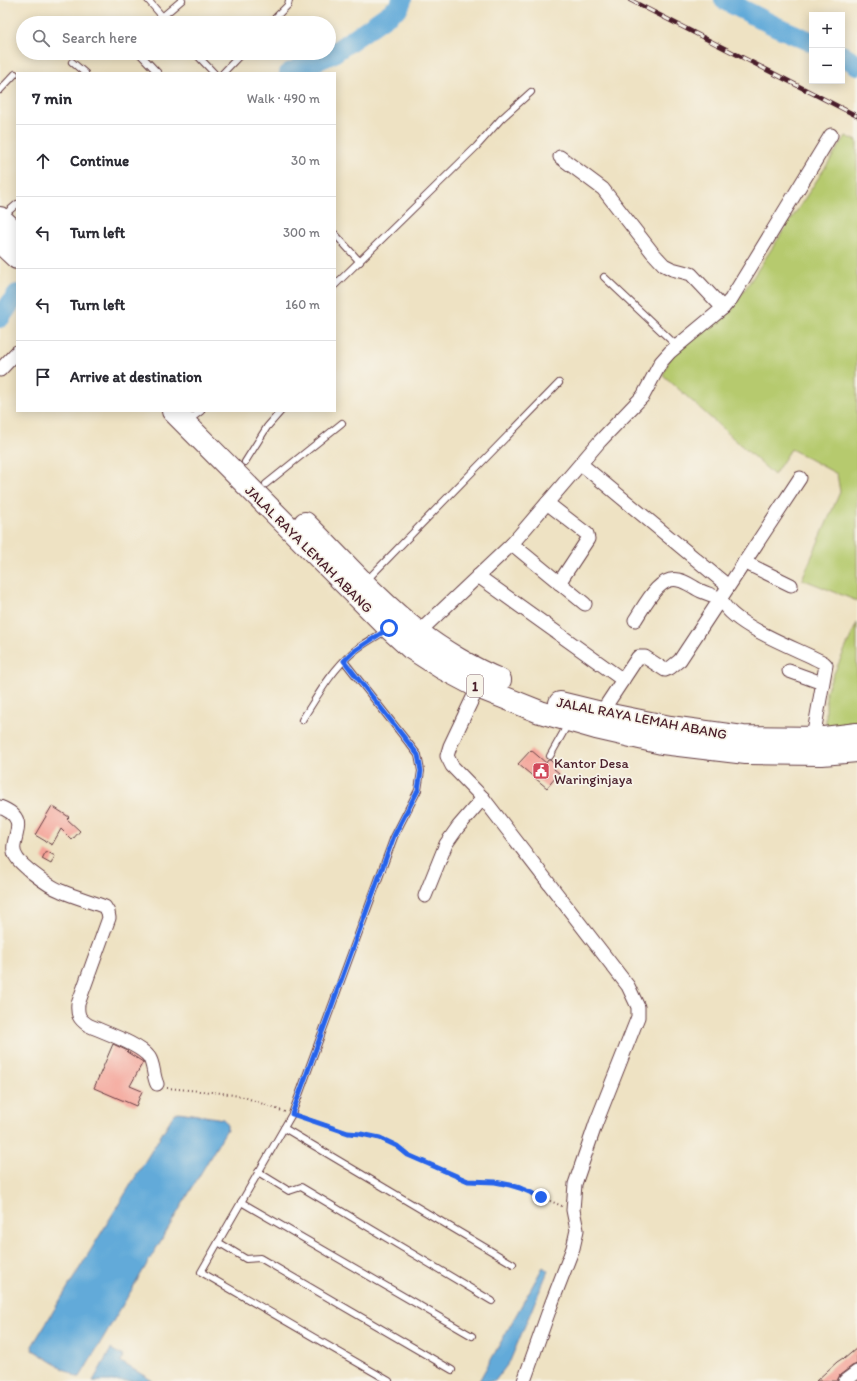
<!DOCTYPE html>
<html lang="en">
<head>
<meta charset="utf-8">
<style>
	:root { --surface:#fff; --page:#f2f2f3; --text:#2b2b33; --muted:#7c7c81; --line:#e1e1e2 }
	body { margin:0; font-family:Itim,sans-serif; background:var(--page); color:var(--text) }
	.controls { position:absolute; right:12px; top:12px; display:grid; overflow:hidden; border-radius:0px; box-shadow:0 2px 10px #0003 }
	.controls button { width:36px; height:36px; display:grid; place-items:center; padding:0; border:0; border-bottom:1px solid var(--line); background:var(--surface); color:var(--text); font:20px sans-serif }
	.stop { position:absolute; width:12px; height:12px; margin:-9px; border:3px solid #2563eb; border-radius:50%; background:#fff }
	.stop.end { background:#2563eb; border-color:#fff; box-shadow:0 1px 4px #0008 }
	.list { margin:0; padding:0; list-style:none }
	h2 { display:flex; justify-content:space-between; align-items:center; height:52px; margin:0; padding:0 16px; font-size:17px }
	h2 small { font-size:13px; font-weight:400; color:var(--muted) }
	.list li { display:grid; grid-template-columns:26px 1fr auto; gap:12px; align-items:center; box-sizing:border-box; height:72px; padding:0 16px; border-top:1px solid var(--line) }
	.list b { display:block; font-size:15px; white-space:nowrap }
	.list em { font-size:13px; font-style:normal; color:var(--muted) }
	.icon { flex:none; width:22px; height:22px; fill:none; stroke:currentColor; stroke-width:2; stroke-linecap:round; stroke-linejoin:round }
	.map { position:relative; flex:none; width:857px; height:1381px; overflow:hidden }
	.search { position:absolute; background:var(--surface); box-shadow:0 2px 10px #0003; left:16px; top:16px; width:320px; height:44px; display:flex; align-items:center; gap:10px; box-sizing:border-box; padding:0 14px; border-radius:22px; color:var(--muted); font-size:15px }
	.panel { position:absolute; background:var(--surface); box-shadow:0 2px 10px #0003; left:16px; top:72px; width:320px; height:340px; border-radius:0px }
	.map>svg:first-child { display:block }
	.green { fill:#b6ca6e; stroke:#80744c }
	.water { fill:#62aad9; stroke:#566482 }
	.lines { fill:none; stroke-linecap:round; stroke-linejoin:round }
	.river { stroke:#62aad9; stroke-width:20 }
	.building { fill:#f4a398 }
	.lane-casing { stroke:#633c42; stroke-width:8 }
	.street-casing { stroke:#633c42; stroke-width:15 }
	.highway-casing { stroke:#633c42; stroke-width:24 }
	.path { stroke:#633c42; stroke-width:2; stroke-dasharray:1 3; stroke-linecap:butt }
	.lane { stroke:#fff; stroke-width:6 }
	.street { stroke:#fff; stroke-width:13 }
	.highway { stroke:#fff; stroke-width:22 }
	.rail-casing { stroke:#4a1f2b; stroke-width:4.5 }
	.rail { stroke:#f7f3e8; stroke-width:3; stroke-dasharray:9; stroke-linecap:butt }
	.route { stroke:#2563eb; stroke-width:5 }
	.labels { text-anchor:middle; stroke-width:3.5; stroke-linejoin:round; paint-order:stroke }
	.shield { fill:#f7f3e8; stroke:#7e5f64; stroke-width:1 }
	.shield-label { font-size:13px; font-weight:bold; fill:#4a1f2b }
	.street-label { font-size:14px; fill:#4a1f2b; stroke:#f7f3e8 }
	.poi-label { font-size:14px; fill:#4a1f2b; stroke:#f7f3e8; text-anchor:start }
</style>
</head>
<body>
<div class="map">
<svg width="857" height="1381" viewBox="0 0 857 1381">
	<rect width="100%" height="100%" fill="#f7f3e8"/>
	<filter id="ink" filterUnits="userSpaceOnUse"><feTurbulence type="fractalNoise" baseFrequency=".025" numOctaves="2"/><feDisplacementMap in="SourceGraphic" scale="8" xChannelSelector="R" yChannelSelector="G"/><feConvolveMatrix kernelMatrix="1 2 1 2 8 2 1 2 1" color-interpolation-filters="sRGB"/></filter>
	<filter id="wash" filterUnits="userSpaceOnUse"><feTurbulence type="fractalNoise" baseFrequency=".012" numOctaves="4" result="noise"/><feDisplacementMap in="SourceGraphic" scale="16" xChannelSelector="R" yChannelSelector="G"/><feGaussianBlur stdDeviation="0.9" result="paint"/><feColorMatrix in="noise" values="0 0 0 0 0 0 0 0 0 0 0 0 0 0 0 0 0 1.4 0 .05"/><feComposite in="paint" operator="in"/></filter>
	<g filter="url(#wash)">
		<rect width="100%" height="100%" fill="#eee2c3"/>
		<g class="green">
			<polygon points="846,136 857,141 857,601 802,579 840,492 837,474 791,449 774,475 663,375 671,355 712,320 728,315"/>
			<polygon points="857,623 857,728 826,729 826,691"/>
		</g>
		<g class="water">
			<polygon points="179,1112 223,1119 227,1123 227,1129 80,1377 77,1377 33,1350 32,1346 174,1114"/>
			<polygon points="543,1267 548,1271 510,1361 495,1381 479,1381"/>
			<polygon points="111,1349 123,1356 121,1362 153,1381 93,1381"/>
		</g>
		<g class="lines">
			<g class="river">
				<polyline points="724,0 775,26 812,42"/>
				<polyline points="842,55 857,65"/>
				<polyline points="289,73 332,54 399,7 402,0"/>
				<polyline points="0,318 17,294"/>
			</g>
		</g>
		<g id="blocks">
			<g class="building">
				<polygon points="531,750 546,763 548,760 550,760 556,766 554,769 559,773 547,788 518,764"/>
				<polygon points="52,806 69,817 67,819 80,831 72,840 61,829 52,845 35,835"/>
				<polygon points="46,851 55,856 51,864 42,859"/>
				<polygon points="113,1044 128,1051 127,1052 143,1062 130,1086 142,1091 136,1106 94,1088"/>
				<polygon points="857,1348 857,1364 852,1366 840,1375 837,1381 816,1381 837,1362 843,1358 844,1359"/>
			</g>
		</g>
	</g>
	<g filter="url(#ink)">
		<use href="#blocks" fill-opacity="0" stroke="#633c42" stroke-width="1"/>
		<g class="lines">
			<defs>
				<g id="lane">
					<polyline points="148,0 168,23"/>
					<polyline points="162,17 182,0"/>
					<polyline points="270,23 288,5 289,0"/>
					<polyline points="139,53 158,73"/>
					<polyline points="195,53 214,73"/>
					<polyline points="72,62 85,73"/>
					<polyline points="223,73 242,53"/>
					<polyline points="0,90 15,74"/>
					<polyline points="3,216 17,204"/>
					<polyline points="335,234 360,262"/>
					<polyline points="604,277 677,346"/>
					<polyline points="335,285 476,147 501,119 531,92"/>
					<polyline points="188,421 201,411"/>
					<polyline points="245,462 267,427 281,411"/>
					<polyline points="266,484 342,423"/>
					<polyline points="366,581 559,383"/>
					<polyline points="344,661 418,755 421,771 418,790 394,837 292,1114 201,1272 389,1381"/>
					<path d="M302,720C317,697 331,671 352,653C362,644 375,638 386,630"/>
					<polyline points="550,756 568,724"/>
					<polyline points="284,1128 513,1264"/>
					<polyline points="258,1172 289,1191 301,1187 492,1301"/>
					<polyline points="241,1202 472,1336"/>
					<polyline points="218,1242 246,1259 260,1258 452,1370"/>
				</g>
				<g id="street">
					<polyline points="560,157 603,189 652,252 664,265 672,269 691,274 723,308"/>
					<polyline points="0,370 17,352"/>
					<polyline points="581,464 728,586"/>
					<polyline points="547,503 587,534 588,539 559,583"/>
					<polyline points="512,544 585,604"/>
					<polyline points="744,562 791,585"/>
					<polyline points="478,576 623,680"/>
					<path d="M635,620C644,607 659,575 678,580C686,581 694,588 701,591C708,594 715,596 721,599C731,626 799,649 824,663L826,665L813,738"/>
					<polyline points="418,633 512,544 600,441 643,396 661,362 670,352 723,308 731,299 831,135"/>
					<polyline points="789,671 822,683"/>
					<polyline points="478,687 450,746 447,756 452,766 483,798 628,986 638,1007 638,1017 596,1123 575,1184 573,1210 577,1230 573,1248 551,1305 524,1381"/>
					<polyline points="601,713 638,657 645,657 665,670 670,668 680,660 800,478"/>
					<path d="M0,807C36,821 4,841 17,858C20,863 26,867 30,871C39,878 50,887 61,891C75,897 90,901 105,907L108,912L109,918L78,1004C77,1015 79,1019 88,1025C103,1032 140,1044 149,1057C154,1064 153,1076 157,1084"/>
					<polyline points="425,896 446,844 458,827 483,798"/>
					<polyline points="845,1381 857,1372"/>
				</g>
				<g id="highway">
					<polyline points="0,218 17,234"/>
					<polyline points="0,242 17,258"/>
					<polyline points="173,411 389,628 411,648 442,668 478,687 540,712 596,728 662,743 746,753 822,754 857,751"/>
					<path d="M305,523C342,560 377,600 418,632C441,650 473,669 500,680"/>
					<polyline points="560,703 601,713 670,727 743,737 824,738 857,734"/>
				</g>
			</defs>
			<use href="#lane" class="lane-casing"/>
			<use href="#street" class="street-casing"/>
			<use href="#highway" class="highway-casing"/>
			<g class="path">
				<polyline points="167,1088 222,1093 244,1097 285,1112"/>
				<polyline points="299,1116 348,1133 380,1138 397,1146 408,1155 468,1181 495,1182 510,1185 520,1188 562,1206"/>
			</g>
			<use href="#lane" class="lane"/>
			<use href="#street" class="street"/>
			<use href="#highway" class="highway"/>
			<defs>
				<polyline id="rail" points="630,0 857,116"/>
			</defs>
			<use href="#rail" class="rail-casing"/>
			<use href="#rail" class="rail"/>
		</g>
	</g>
	<g class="lines" filter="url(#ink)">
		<polyline class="route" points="389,628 353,652 344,661 418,755 421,771 418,790 394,836 292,1114 348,1133 361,1134 380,1138 397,1146 408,1155 468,1181 495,1182 510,1185 520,1188 541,1197"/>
	</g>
	<defs>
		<symbol id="civic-square" viewBox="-11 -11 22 22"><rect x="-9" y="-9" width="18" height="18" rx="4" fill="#d1495b" stroke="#f7f3e8"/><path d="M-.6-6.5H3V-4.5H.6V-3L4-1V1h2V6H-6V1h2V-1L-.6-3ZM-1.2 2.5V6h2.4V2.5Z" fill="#fff"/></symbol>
	</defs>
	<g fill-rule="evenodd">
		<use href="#civic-square" x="531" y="761" width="20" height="20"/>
	</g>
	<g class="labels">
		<rect class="shield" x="467" y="675" width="16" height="22" rx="3"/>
		<g class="shield-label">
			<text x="475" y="691">1</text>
		</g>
		<g class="street-label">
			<text transform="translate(309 549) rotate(45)" y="5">JALAL RAYA LEMAH ABANG</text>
			<text transform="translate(642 718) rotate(11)" y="5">JALAL RAYA LEMAH ABANG</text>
		</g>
		<g class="poi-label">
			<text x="554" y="768">Kantor Desa<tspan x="554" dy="16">Waringinjaya</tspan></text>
		</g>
	</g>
</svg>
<div class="controls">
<button>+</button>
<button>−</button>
</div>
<div class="stop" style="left:389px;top:628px"></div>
<div class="stop end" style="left:541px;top:1197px"></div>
<div class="search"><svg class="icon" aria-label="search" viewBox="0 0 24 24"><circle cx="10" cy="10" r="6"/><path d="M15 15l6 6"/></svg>Search here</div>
<section class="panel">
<h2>7 min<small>Walk · 490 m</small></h2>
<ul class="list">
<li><svg class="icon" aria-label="ahead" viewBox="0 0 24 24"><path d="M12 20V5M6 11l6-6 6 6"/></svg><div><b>Continue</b></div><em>30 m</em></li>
<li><svg class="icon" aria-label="left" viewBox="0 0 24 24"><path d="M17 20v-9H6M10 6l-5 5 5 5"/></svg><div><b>Turn left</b></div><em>300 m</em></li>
<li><svg class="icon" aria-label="left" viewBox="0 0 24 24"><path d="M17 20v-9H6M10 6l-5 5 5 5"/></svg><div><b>Turn left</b></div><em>160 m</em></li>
<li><svg class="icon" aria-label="arrive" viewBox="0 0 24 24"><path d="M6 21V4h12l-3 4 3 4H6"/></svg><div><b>Arrive at destination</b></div></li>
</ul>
</section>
</div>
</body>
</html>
